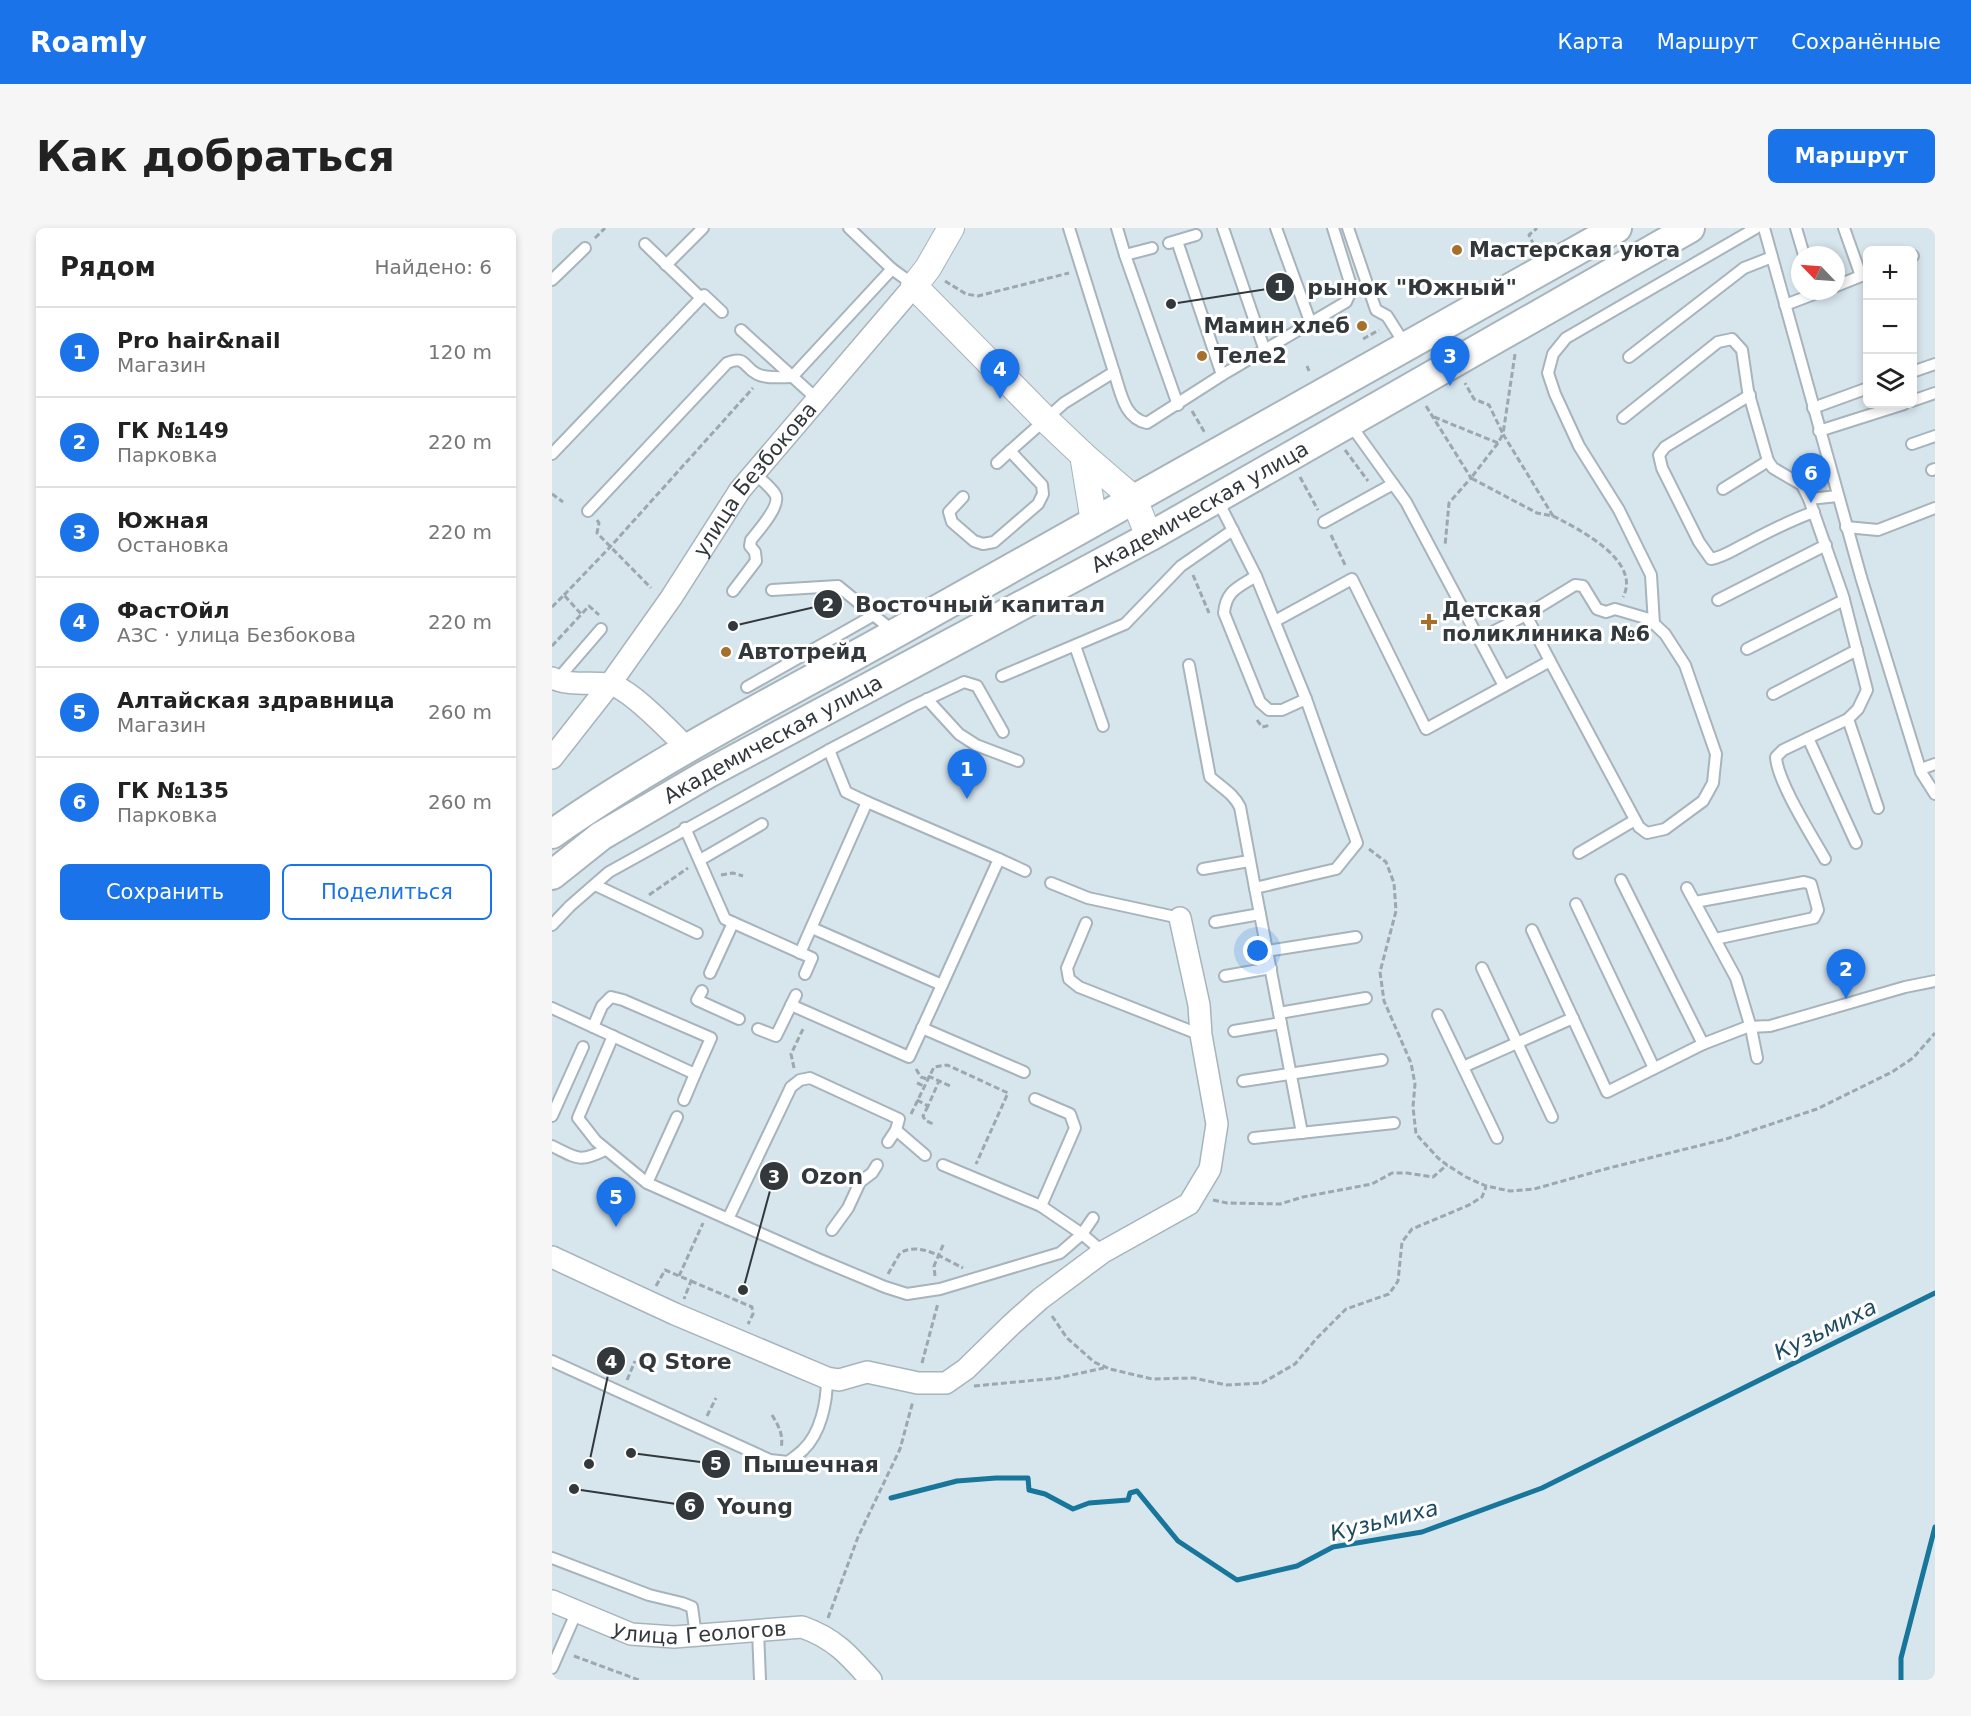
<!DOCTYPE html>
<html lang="ru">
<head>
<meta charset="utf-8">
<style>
	:root { --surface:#fff; --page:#f6f6f6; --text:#222; --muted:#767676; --line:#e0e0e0; --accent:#1a73e8 }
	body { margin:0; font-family:"DejaVu Sans",sans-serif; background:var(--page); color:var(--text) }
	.controls { position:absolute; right:18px; top:18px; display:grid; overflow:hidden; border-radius:9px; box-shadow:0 3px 9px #0003 }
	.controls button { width:54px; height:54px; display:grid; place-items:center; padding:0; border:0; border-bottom:2px solid var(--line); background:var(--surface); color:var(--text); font:30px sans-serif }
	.compass { position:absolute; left:1239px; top:18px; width:54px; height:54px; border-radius:50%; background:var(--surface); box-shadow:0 3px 9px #0003; rotate:295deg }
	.you { position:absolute; left:706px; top:723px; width:21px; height:21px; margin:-15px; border:4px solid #fff; border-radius:50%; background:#1a73e8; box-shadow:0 0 0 9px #1a73e833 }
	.badge { display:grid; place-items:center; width:39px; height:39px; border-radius:50%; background:var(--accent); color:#fff; font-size:20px; font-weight:700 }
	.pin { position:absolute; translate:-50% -50px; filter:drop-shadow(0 2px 3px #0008) }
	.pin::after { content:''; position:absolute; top:32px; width:21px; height:18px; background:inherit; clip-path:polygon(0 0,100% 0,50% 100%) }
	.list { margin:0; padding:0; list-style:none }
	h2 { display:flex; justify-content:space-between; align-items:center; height:78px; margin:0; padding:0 24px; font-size:26px }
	h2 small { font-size:20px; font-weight:400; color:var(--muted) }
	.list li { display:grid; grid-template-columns:39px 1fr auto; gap:18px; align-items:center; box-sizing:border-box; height:90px; padding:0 24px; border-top:2px solid var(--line) }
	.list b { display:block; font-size:22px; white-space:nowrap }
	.list p { margin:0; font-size:20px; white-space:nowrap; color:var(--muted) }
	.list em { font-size:20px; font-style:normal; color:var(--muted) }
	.actions { display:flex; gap:12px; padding:18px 24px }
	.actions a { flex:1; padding:14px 0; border:2px solid var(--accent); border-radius:9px; text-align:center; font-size:21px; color:var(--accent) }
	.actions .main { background:var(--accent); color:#fff }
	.icon { flex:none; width:33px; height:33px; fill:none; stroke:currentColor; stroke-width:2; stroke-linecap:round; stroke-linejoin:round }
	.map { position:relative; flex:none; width:1383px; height:1452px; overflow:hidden; border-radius:9px }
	header { display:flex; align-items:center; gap:36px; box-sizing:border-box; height:84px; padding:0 30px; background:var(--accent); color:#fff }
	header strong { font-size:28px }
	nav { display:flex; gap:33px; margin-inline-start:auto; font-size:21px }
	.intro { display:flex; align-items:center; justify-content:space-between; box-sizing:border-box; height:144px; padding:0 36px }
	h1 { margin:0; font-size:42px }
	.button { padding:15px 27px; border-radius:9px; background:var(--accent); color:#fff; font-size:21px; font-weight:700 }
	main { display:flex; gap:36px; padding:0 36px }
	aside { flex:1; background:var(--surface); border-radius:9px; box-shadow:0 3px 9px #0003 }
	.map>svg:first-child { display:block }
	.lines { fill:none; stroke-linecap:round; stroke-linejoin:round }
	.stream { stroke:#18769b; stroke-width:5 }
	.service-casing { stroke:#a7b4bc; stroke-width:14 }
	.minor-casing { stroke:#a7b4bc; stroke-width:24 }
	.tertiary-casing { stroke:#a7b4bc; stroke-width:28 }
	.secondary-casing { stroke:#a7b4bc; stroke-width:32 }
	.path { stroke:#9ca7ae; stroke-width:3; stroke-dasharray:6 3; stroke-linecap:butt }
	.service { stroke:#fff; stroke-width:10 }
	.minor { stroke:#fff; stroke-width:21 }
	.tertiary { stroke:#fff; stroke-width:26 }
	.secondary { stroke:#fff; stroke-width:28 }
	.poi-dot { fill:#a66f2b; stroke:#fff; stroke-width:2 }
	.labels { text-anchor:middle; stroke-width:6; stroke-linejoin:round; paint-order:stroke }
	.poi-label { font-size:21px; font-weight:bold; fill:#33383c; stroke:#fff; text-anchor:start }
	.street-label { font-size:21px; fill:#33383c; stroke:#fff }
	.water-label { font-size:22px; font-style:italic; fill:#1e4b61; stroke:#fff }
	.leader { fill:none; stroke:#33383c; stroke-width:2 }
	.callout-dot { fill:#33383c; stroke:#fff; stroke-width:2 }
	.mark-label { font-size:18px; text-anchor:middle; font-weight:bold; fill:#fff }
	.callout-label { font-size:22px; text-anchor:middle; font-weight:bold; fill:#33383c; stroke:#fff; stroke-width:6; stroke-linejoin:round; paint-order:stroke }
</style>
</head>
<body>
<header>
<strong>Roamly</strong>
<nav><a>Карта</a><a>Маршрут</a><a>Сохранённые</a></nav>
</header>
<div class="intro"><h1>Как добраться</h1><a class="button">Маршрут</a></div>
<main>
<aside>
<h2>Рядом<small>Найдено: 6</small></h2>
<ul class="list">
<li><span class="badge">1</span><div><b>Pro hair&amp;nail</b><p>Магазин</p></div><em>120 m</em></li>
<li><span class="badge">2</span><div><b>ГК №149</b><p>Парковка</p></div><em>220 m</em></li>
<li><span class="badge">3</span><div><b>Южная</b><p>Остановка</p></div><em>220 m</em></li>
<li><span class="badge">4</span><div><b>ФастОйл</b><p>АЗС · улица Безбокова</p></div><em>220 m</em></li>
<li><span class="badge">5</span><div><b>Алтайская здравница</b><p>Магазин</p></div><em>260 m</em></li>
<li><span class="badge">6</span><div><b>ГК №135</b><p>Парковка</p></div><em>260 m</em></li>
</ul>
<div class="actions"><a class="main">Сохранить</a><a>Поделиться</a></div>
</aside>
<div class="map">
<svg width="1383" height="1452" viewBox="0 0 1383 1452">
	<rect width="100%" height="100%" fill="#d7e5ed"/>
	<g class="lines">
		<g class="stream">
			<polyline points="339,1270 405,1253 444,1250 476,1250 477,1262 493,1266 521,1281 537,1275 576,1272 578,1265 585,1263 626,1313 685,1352 745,1338 781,1319 870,1304 990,1260 1383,1065"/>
			<polyline points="1349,1452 1349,1430 1383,1299"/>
		</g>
		<defs>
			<g id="service">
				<polyline points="297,0 340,41 362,57"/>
				<polyline points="517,0 562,144"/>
				<polyline points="565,0 573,27"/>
				<polyline points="671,0 713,123"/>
				<polyline points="724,0 759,96"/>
				<polyline points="796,0 824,82 835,88 854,118"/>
				<polyline points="1212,0 1309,349 1369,544 1383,566"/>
				<polyline points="1244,0 1252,27"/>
				<polyline points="1292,0 1309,48"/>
				<polyline points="625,13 670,147"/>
				<polyline points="617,15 644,7"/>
				<polyline points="93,16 149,70 152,67 170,84"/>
				<polyline points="600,20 573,27 626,177"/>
				<polyline points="1360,28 1361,28"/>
				<polyline points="114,37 151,0"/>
				<polyline points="0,52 33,20"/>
				<polyline points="1284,58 1314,46"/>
				<polyline points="1233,77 1270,63"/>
				<polyline points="189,102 265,171"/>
				<polyline points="1077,129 1192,40 1220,29"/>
				<polyline points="1360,144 1383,136"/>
				<path d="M1198,167L1113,219L1107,227L1110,240L1147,314L1159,331C1172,329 1181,322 1193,316C1216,304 1238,292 1262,284"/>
				<polyline points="1360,173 1383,165"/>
				<polyline points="1261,180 1316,160"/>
				<path d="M1071,190L1166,114L1180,111L1190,122L1196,163L1216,233L1221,240L1250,257L1257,271L1291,368L1315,462L1306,481L1296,491L1231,522L1224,529C1225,553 1260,608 1273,631"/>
				<polyline points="798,196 854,274 952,458"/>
				<polyline points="1267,203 1352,176"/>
				<polyline points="1360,216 1383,208"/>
				<path d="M458,223L512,175L562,144C569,165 572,190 595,195L670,147L794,74L800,61L781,0"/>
				<polyline points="0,226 149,70"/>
				<polyline points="1380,242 1383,241"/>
				<polyline points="1171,261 1216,233"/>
				<polyline points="411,269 397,284 400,294 422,313 431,316 442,314 486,276 491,266 490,257 458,223 445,235"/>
				<polyline points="1257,271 1286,268"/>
				<path d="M36,283L175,135C194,127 191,139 205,146C215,151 229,149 240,149L340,41"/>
				<polyline points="772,294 841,256"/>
				<polyline points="1294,299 1326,302 1383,280"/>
				<path d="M704,348C687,359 674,362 672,385L708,474L717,482H730L754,471"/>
				<polyline points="220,362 286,358 341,403"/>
				<path d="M181,363L204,333L203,324L198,318L199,312C206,303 230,277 223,266C218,258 208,251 202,245"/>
				<polyline points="1166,372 1274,317"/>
				<polyline points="974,387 1023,357 1031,358 1045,381 1054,384 1063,381 1097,391 1113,406 1133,437 1164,526 1161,555 1151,573 1113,601 1095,605 1087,599 998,433"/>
				<polyline points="723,393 800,351 874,501 998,433 974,387 927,411"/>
				<polyline points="1102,396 1099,347 1067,282 1027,218 1003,166 996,145 1001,126 1014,110 1204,0"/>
				<polyline points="523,418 551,498"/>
				<polyline points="1195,421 1292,372"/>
				<path d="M637,437L658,549C670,560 681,565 688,579L703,660L784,641L805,615L754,471L704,348L665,271"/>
				<polyline points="450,448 573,396 629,338 681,302"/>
				<polyline points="5,452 49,401"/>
				<polyline points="195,459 322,387"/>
				<polyline points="1221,466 1305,422"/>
				<polyline points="375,471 407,506 424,517 466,533"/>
				<polyline points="1296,491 1326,580"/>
				<polyline points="1256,510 1304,615"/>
				<polyline points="1369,541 1383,536"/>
				<polyline points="133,600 173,691 260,730 253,746"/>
				<polyline points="1027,625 1083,592"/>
				<polyline points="447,631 473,643"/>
				<polyline points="148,632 210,596"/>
				<polyline points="651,641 697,633"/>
				<polyline points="1069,652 1151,816"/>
				<polyline points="499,655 536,670 628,690"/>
				<polyline points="43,657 145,705"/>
				<polyline points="703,660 750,905"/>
				<polyline points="1135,660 1184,750 1199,800 1205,830"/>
				<polyline points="1143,674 1252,654 1259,656 1266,682 1262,690 1163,711"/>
				<polyline points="1024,676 1102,840"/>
				<polyline points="663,694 708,686"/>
				<polyline points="534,695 515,740 517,751 527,759 649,807"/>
				<polyline points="0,697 18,678 57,644 277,522 361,478 412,454 425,458 451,504"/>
				<polyline points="260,700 390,757 447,631 315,574"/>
				<polyline points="980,702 1055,864 1151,816 1195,799 1218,798 1353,759 1383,753"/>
				<polyline points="715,723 804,709"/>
				<polyline points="248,725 315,574 294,564 277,522"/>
				<polyline points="930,740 1000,889"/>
				<polyline points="158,745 181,695"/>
				<polyline points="673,748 719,740"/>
				<polyline points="150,763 145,772 187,791"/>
				<polyline points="239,777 357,829 390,757"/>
				<polyline points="0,780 143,846 132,872"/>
				<polyline points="727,785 814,770"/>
				<polyline points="886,787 945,910"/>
				<polyline points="41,799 50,778 59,769 71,772 159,810 143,846"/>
				<polyline points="370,800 472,844"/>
				<polyline points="206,801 224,808 244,767"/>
				<polyline points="682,803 729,795"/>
				<polyline points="61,808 26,890 44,913 95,955"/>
				<polyline points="911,839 1021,790"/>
				<polyline points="691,853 830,832"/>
				<polyline points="483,871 518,886 523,900 489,978"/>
				<polyline points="0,888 31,819"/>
				<polyline points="125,889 95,955 266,1031 333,1059 355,1066 388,1061 508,1025 530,1006 489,978 391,937"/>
				<polyline points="344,902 373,927"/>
				<polyline points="702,910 842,895"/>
				<path d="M0,918C25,930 27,935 53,922"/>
				<polyline points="541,990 530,1006 551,1024"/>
				<polyline points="176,991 239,859 248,852 258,850 347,891 344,902 336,914"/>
				<polyline points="280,1002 296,980 308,954 320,945 325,937"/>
				<path d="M0,1133L218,1232L236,1234C241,1230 247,1226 251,1222C269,1205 275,1174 275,1150"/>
				<polyline points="0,1330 97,1367 130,1375 140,1379 144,1408"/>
				<polyline points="206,1403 208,1452"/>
				<polyline points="0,1440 25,1383"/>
			</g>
			<g id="minor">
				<path d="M0,450C17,458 38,454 56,456C76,458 119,504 135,520"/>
				<path id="s1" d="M0,530L58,456L119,370L188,262L362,58"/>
				<polyline points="0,1029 123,1086 275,1150 287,1152 315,1144 366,1155 394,1155 414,1141 459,1097 488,1071 551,1024 637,976 658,941 665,896 649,807 647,777 628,690"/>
				<path id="s2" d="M0,1373L79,1406L122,1409L250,1399C282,1410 297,1427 319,1452"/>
			</g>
			<g id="tertiary">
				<polyline points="399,0 376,40 362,58 493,191 531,227 582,271 597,309"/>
				<polyline points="531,227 542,294"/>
			</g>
			<g id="secondary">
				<path d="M0,606C121,521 255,456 383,383C610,255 838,128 1065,0"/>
				<path id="s3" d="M0,647L49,608L155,546L597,309L1138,0"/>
			</g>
		</defs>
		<use href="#service" class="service-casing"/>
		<use href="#minor" class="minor-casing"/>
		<use href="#tertiary" class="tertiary-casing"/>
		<use href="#secondary" class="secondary-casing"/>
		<g class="path">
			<polyline points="43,10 53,0"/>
			<polyline points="982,17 977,7 985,0"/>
			<polyline points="393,53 414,66 426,68 517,45"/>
			<polyline points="811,111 827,102"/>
			<polyline points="755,138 757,143"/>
			<polyline points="874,178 919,250 897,275 893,318"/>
			<polyline points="640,183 653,205"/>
			<polyline points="882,189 946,215 951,206 937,177 922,171 913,155"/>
			<polyline points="946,215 919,250 985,285 1001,288 951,206 963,126"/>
			<polyline points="793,222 816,253"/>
			<polyline points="748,249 766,282"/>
			<polyline points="0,266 11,274"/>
			<path d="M1001,288C1027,301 1090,333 1071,369"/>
			<polyline points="45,292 47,295 45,305 99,360"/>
			<polyline points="779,307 794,339"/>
			<polyline points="641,347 657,385"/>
			<polyline points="12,367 59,318 201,160"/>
			<polyline points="0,379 12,367 30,387"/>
			<polyline points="0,418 37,378 47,387"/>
			<polyline points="705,492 710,499 719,497"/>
			<polyline points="817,621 834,634 842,655 844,683 828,744 832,773 859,835 863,856 861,879 864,906 886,930 895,937 914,949 934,958 958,963 982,961 1057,940 1174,911 1265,881 1340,844 1361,830 1383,805"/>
			<polyline points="169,647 181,645 191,648"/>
			<polyline points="97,667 136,640"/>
			<polyline points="242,840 239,826 252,799"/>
			<polyline points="364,841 369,849 375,851"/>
			<polyline points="376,848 398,858"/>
			<polyline points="365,855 372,858"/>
			<polyline points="365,872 376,878 387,853"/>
			<polyline points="376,878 371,888 373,892 381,896"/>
			<polyline points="359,886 382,839 395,837 456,865 424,936"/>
			<polyline points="661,972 675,975 728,976 751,969 820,956 840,945 855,945 881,949 895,937"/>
			<path d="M336,1046L348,1025C368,1013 392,1031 411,1040"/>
			<polyline points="127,1048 151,995"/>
			<polyline points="383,1048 382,1038 392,1015"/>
			<polyline points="139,1053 200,1079 201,1086 196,1096"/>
			<polyline points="104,1058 113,1042 139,1053 132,1071"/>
			<polyline points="500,1088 515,1110 542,1134 558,1141 600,1151 642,1150 674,1157 710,1155 743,1136 765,1110 794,1081 837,1066 846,1053 850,1014 860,1001 917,977 930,969 934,959"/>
			<polyline points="370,1135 386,1075"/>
			<polyline points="75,1152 83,1133"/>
			<polyline points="422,1158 506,1150 552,1140"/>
			<path d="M220,1187C226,1197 232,1207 229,1220"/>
			<polyline points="155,1188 164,1170"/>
			<polyline points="276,1390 306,1309 348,1221 361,1173"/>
			<polyline points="22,1428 87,1452"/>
		</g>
		<use href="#service" class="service"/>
		<use href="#minor" class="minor"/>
		<use href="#tertiary" class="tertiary"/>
		<use href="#secondary" class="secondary"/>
	</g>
	<g class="poi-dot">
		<circle cx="905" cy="22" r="6"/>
		<circle cx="810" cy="98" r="6"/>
		<circle cx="650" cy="128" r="6"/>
		<path d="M874 385h6v6h6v6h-6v6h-6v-6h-6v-6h6z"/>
		<circle cx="174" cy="424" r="6"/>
	</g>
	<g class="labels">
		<g class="poi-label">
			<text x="917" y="29">Мастерская уюта</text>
			<text x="798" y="105" text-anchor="end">Мамин хлеб</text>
			<text x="662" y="135">Теле2</text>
			<text x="890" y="389">Детская<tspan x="890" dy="24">поликлиника №6</tspan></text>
			<text x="186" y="431">Автотрейд</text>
		</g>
		<g class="street-label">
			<text dy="7" stroke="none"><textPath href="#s1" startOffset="345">улица Безбокова</textPath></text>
			<text dy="7" stroke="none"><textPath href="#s3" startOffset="746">Академическая улица</textPath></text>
			<text dy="7" stroke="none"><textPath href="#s3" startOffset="260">Академическая улица</textPath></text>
			<text dy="7" stroke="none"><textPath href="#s2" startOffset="154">улица Геологов</textPath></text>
		</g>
		<g class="water-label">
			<text transform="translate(1273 1101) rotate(-26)" y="8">Кузьмиха</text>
			<text transform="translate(832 1292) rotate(-14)" y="8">Кузьмиха</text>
		</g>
	</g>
	<path class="leader" d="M619 76L728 59M181 398L276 376M191 1062L222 948M37 1236L59 1133M79 1225L164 1236M22 1261L138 1278"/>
	<g class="callout-dot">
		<circle cx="619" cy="76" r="6"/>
		<circle cx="181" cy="398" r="6"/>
		<circle cx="191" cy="1062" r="6"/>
		<circle cx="37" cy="1236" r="6"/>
		<circle cx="79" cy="1225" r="6"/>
		<circle cx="22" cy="1261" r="6"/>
		<circle cx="728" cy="59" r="15"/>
		<circle cx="276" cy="376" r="15"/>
		<circle cx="222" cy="948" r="15"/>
		<circle cx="59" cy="1133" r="15"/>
		<circle cx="164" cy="1236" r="15"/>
		<circle cx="138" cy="1278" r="15"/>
	</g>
	<g class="mark-label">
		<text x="728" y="65">1</text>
		<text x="276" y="383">2</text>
		<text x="222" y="955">3</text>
		<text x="59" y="1140">4</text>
		<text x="164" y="1242">5</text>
		<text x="138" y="1284">6</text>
	</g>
	<g class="callout-label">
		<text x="860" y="67">рынок "Южный"</text>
		<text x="428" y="384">Восточный капитал</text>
		<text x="280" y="956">Ozon</text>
		<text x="133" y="1141">Q Store</text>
		<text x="259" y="1244">Пышечная</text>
		<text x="203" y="1286">Young</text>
	</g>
</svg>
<div class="controls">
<button>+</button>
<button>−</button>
<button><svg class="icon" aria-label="layers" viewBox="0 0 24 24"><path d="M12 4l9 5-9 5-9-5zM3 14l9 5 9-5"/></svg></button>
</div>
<svg class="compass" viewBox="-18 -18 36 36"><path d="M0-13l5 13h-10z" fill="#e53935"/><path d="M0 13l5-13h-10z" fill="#767676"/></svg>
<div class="you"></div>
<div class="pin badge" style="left:415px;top:571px">1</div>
<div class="pin badge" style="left:1294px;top:771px">2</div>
<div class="pin badge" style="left:898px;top:158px">3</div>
<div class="pin badge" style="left:448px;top:171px">4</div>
<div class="pin badge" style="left:64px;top:999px">5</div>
<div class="pin badge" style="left:1259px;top:275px">6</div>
</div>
</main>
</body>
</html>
